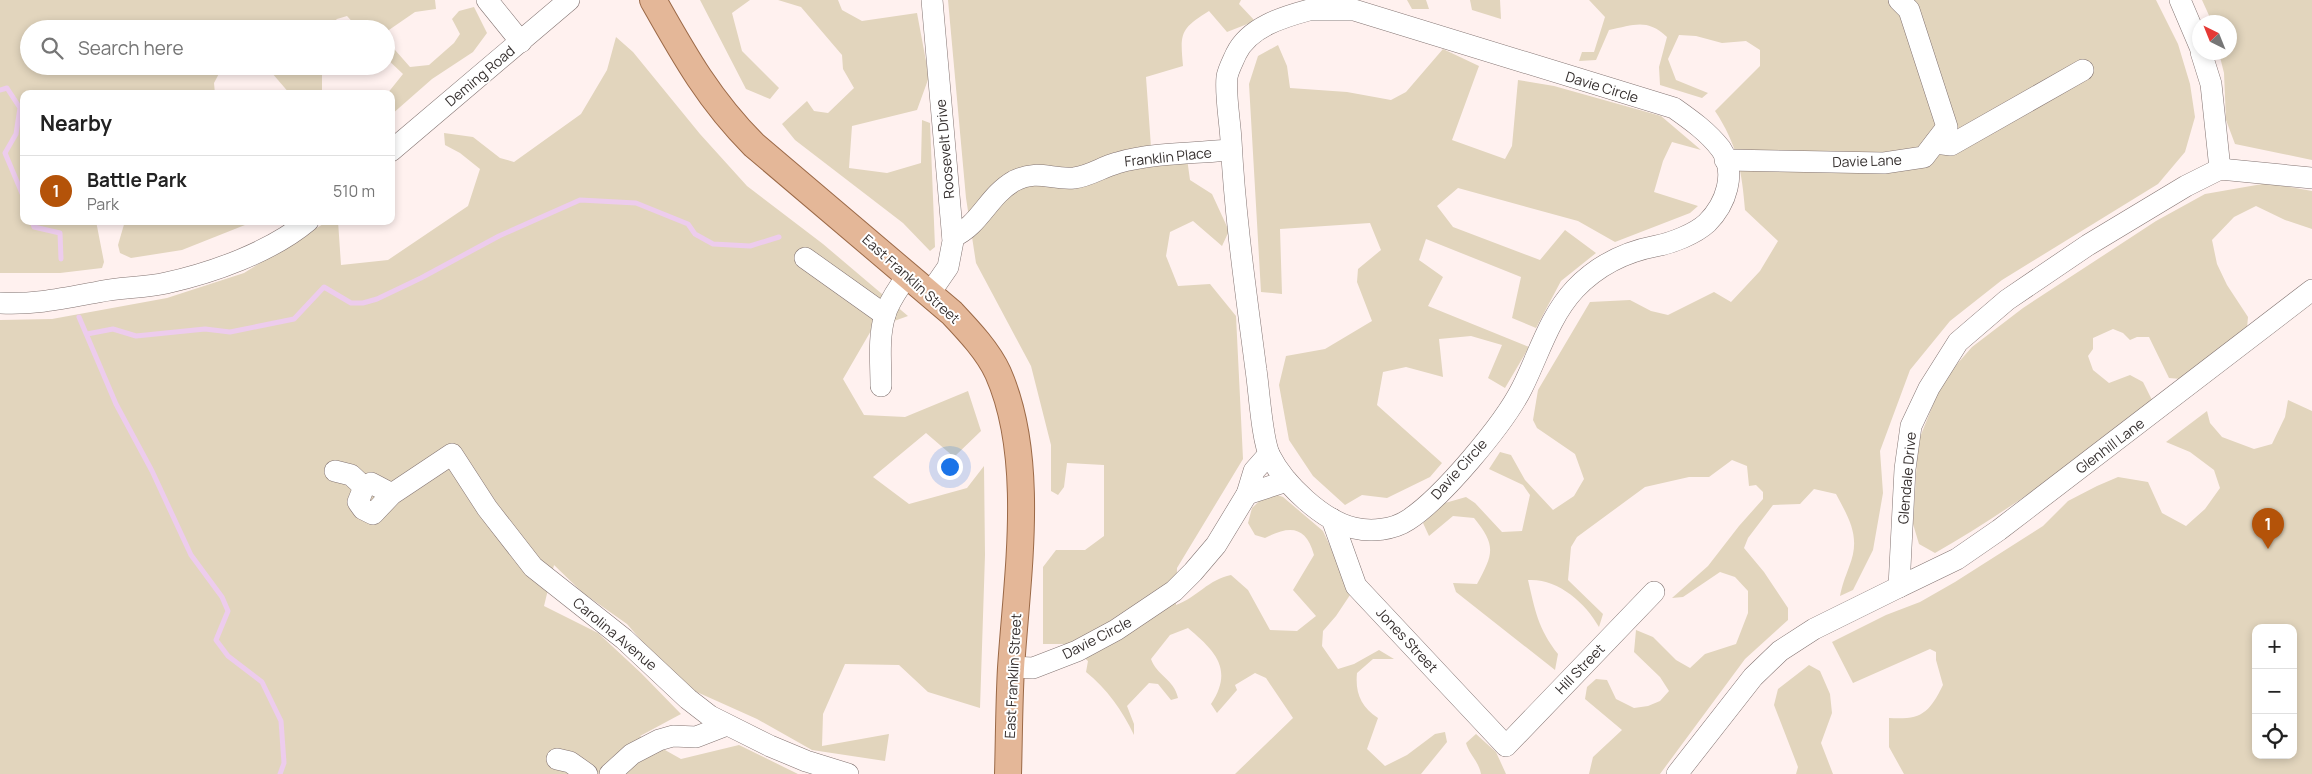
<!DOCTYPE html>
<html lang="en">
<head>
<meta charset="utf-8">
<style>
	:root { --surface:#fff; --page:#f6f6f6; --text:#222; --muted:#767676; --line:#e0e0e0; --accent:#b45309 }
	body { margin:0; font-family:Manrope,sans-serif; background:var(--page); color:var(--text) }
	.controls { position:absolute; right:15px; bottom:15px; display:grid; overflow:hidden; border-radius:10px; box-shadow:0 2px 8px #0003 }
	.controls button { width:45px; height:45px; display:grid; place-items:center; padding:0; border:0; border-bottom:1px solid var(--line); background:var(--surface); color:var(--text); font:25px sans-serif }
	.compass { position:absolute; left:2192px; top:15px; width:45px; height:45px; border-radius:50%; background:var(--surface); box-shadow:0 2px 8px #0003; rotate:317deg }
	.you { position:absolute; left:949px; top:466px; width:18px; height:18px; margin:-12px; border:4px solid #fff; border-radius:50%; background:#1a73e8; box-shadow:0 0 0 8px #1a73e833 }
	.badge { display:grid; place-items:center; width:32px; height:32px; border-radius:50%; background:var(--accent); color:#fff; font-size:16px; font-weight:700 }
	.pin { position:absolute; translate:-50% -41px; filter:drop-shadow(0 1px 2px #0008) }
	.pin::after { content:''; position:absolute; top:26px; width:18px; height:15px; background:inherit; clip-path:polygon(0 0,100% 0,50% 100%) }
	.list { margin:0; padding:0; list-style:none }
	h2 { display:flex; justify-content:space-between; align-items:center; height:65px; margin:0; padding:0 20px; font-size:21px }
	h2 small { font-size:16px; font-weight:400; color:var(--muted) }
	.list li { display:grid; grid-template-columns:32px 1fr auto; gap:15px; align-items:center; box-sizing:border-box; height:70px; padding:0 20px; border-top:1px solid var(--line) }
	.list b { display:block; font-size:19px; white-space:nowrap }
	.list p { margin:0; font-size:16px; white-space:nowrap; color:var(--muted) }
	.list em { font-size:16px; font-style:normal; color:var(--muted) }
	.icon { flex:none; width:28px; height:28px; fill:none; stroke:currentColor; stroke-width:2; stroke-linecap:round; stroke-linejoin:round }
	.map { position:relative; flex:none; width:2312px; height:774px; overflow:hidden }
	.search { position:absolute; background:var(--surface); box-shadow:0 2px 8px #0003; left:20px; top:20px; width:375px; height:55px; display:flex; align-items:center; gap:12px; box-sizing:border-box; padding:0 18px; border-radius:28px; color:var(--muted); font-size:19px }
	.panel { position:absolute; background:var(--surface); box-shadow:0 2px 8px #0003; left:20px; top:90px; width:375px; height:135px; border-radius:10px }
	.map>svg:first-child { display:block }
	.green { fill:#e2d5bd; fill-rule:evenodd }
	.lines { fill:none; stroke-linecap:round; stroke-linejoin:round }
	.stream { stroke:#edcced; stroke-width:5 }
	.minor-casing { stroke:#837472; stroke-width:22 }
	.major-casing { stroke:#9b6947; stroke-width:28 }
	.minor { stroke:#fff; stroke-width:21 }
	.major { stroke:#e4b798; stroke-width:26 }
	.labels { text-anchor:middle; stroke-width:4; stroke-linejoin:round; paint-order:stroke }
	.street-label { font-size:14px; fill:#36302f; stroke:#fff }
</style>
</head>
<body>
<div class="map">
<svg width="2312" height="774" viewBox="0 0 2312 774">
	<rect width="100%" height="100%" fill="#fff1ef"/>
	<g class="green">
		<polygon points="0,0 435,0 436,9 415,12 386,32 388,42 410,67 429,65 454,43 460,34 452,19 459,11 474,7 487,33 473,52 432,79 391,115 391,94 387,94 403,74 386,58 386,29 359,29 347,16 337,19 326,29 29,29 29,66 223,66 214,83 215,94 24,94 24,221 96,221 104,262 102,268 60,273 0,273"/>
		<polygon points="700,0 750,0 732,13 742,51 779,88 770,99 746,89"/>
		<polygon points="778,0 838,0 842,10 862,21 917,13 929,77 917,110 852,126 849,168 887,173 921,163 922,120 930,123 935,247 930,251 903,223 795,140 782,124 807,101 814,111 828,113 854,88 843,69 842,55 801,7"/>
		<path d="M948,0H1241L1239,4L1255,21L1227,32L1209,11C1180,29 1180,33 1183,66L1146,77L1151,147L1185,144L1190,180L1212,194L1229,231L1222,246L1193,221L1170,232L1166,256L1178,286L1210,284L1236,316L1243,459L1177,568L1176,605C1196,598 1209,579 1231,575L1248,590L1270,630L1297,631L1316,616L1293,590L1314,555C1306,526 1290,525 1265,538L1255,535L1248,523L1252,508L1269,492L1283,497L1323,531L1338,563L1350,595L1336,616L1323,631L1322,646L1338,669L1354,664L1379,650L1394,659H1373L1357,673C1355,693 1361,707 1378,718L1367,749L1385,766L1407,755L1435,734L1445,732L1447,742L1421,774H1235L1293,718L1266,678L1255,673L1235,685L1237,690L1217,713L1211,704C1234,669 1215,651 1188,628L1170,635L1151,659C1157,676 1174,679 1178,698L1171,700L1158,684L1149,683L1127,706L1134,724V735C1122,710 1107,689 1086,672L1088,661L1067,644H1043V567L1056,550H1085L1104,536V465L1067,463L1064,487L1058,495L1051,491V445L1031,366L976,263L966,198Z"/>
		<polygon points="1407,0 1426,0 1429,9 1412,9"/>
		<polygon points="1470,0 1500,0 1501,19 1472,10"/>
		<path d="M1589,0H2156L2178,44L2190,84L2195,117L2185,152L2158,184L2002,280L1950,321L1910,370L1880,451L1883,493L1873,550L1853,590L1840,596C1842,585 1845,578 1849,567C1861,538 1850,520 1836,494L1814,489L1800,504L1773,505L1748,538L1744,548L1764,572L1788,608V620L1745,659L1660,774H1589L1593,757L1622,730L1585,699L1587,687L1596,679L1607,680L1616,699L1634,708L1648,706L1660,701L1669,691L1660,677L1634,652L1636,630L1653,637L1676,660L1690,668L1705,654L1736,644L1748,613V591L1735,577L1720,572L1683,597L1672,598L1708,566L1739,526L1763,499V492L1756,485L1749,486L1747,466L1732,460L1709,477H1689L1645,487L1577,537L1571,547L1568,580L1603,614L1599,627C1585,602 1557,578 1528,580C1535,610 1538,629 1558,654L1555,670L1456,592L1453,583L1477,584C1493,554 1497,546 1474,518L1453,516L1429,536L1423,523L1445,503L1466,497L1475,503L1502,532L1522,531L1530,495L1523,485L1489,469L1500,452L1511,455L1525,480L1553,510L1574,496L1584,479L1575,454L1537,428L1533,420L1538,390L1590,302L1630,300L1651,311L1668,315L1714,292L1731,302L1760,271L1778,241L1745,210C1742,171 1737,144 1715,111L1760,66V50L1746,41L1722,43L1696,36L1679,35L1668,59L1676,80L1708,93L1702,98L1660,85L1659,67L1667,37C1647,18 1634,25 1609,30L1596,60L1579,61L1582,52H1594L1605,17Z"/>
		<polygon points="2202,0 2312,0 2312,160 2235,144 2226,120 2224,73 2219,53 2230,52 2230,22 2212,22"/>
		<polygon points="616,37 633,52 700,134 747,186 823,244 908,316 872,329 843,379 864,415 905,417 968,391 981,431 954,457 926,433 873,477 909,504 967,488 984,466 985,555 980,708 928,692 899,665 845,664 823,714 822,746 889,734 885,761 812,750 757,719 679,684 627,624 583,593 554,565 544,606 598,633 641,673 681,714 640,736 681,759 739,745 798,774 0,774 0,320 52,319 167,298 244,273 328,221 338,221 341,265 388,260 468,206 480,169 460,153 445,145 444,133 473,137 500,158 514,162 581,114 607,70"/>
		<polygon points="1278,45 1287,66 1290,88 1347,92 1391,100 1406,92 1443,49 1479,66 1452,140 1505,159 1512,146 1518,80 1554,86 1661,116 1701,150 1672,142 1663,161 1654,192 1698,206 1690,213 1615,242 1578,221 1458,188 1437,206 1453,227 1540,260 1565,230 1596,253 1561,281 1536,328 1512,318 1521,277 1426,239 1419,260 1443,277 1428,306 1529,347 1505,388 1488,378 1502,345 1471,336 1439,339 1443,377 1406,367 1383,372 1377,405 1442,463 1430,477 1387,498 1362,495 1345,505 1313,476 1289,440 1279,385 1286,356 1325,349 1372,321 1357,282 1358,269 1381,250 1370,223 1280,229 1282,294 1261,292 1249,84 1258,56"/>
		<polygon points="266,66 320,66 322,71 322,94 290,94"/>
		<path d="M2268,183L2312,191V229L2285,220L2256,206L2234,217L2212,240L2217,264L2227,285L2248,317L2247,328L2181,379L2169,378L2149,337H2137L2130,340L2123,333L2113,329L2093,338V349L2088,356L2093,370L2109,383L2130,375L2143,382L2153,402C2083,455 2011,510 1935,553L1919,544L1913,524L1918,442L1943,380L1972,347L2023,308L2156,221L2205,194Z"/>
		<polygon points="125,221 255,221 182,250 131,258 120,253 118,245"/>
		<path d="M2288,400L2312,411V774H1904L1889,747V718C1922,720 1929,713 1943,685L1936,660V652L1930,649L1853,683L1832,642L1886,615L1920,602L1955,582L2043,526L2068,501L2097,486L2118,477L2148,482L2162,513L2186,526L2205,509L2220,488L2214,470L2190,452L2166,442L2207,411L2210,423L2222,437L2254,449L2272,444L2285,417ZM2256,628H2293V755H2256Z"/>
		<polygon points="1809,665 1820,671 1830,694 1832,713 1821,743 1833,774 1796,774 1798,767 1774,705 1778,689"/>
		<path d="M1476,734L1496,752L1506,774H1481C1479,762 1469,754 1466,743Z"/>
	</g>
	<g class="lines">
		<g class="stream">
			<polyline points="0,90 7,88 20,108 16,134 5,153 24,198"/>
			<polyline points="32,221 34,227 60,233 61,259"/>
			<polyline points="79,317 116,404 152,471 191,555 222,597 228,611 216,640 228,656 262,682 281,721 284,763 280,774"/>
			<polyline points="87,334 113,329 136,336 205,329 230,332 294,319 324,287 351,303 363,303 377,299 421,278 499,236 580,200 636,203 688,224 695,234 713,244 750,246 779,237"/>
		</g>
		<defs>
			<g id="minor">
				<polyline points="487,0 521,42"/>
				<polyline points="2180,0 2200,47"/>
				<path d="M1309,10H1354L1674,108C1691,120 1708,132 1721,149C1737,173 1726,204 1707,223C1695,234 1672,243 1656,246C1624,252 1597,266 1575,289C1549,317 1539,354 1522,388C1504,424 1442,498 1408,520C1393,530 1371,532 1354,528C1323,521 1284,484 1270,456C1262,441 1259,389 1256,370C1246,293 1235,217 1231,140C1230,121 1225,95 1227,77C1228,70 1233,61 1236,54C1249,27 1283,17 1309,10Z"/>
				<polyline points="2201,52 2211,84 2220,169"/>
				<polyline points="1935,143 1951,145 2083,70"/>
				<polyline points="391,151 569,0"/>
				<polyline points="1725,160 1884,163 1924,157 1947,127 1909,10 1899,0"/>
				<path d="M953,237C980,225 988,196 1014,181C1038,169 1051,180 1074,178C1090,176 1102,167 1117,163C1150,153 1196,153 1231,150"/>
				<polyline points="805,258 885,315"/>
				<polyline points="930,293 948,267 953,241 932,0"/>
				<path d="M0,303C34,305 65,298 98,292C120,287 144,288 166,283C212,273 271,252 308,221"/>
				<path d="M881,386C881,363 878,337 885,315C889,300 900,287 908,274"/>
				<polyline points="335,471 351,475 364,487"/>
				<polyline points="392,494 371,483 364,487 358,502 363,509 373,514 392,494 452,454 487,508 533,567 624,639 688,699 710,716 770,746 806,761 848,774"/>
				<polyline points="1247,494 1287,481"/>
				<polyline points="1332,519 1356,586 1506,746 1654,592"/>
				<polyline points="1899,587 1957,559 1999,530 2312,290"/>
				<polyline points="1011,667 1033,668 1077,651 1116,630 1174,591 1193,572 1216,545 1247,494 1254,471 1269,454"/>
				<polyline points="557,759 570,762 587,774"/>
				<polyline points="610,774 632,754 659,740 673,736 696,737 727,725"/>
				<polyline points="1677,774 1753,677 1780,651 1814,629 1899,587 1905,469 1911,426 1929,388 1958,342 2007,300 2088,245 2186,186 2220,169 2312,178"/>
			</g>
			<path id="major" d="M653,0C684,55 709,100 754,145L952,313C968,330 988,351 998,373C1036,459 1017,576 1011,668C1009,703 1009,739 1008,774"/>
		</defs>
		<use href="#minor" class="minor-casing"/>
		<use href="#major" class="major-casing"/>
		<use href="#minor" class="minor"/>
		<use href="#major" class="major"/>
	</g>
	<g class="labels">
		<g class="street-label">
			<text transform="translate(480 76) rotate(-40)" y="5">Deming Road</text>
			<text transform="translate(1602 87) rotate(17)" y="5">Davie Circle</text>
			<text transform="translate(945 149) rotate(-95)" y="5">Roosevelt Drive</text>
			<text transform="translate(1168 157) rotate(-6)" y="5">Franklin Place</text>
			<text transform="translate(1867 161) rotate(-2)" y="5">Davie Lane</text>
			<text transform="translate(911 279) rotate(42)" y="5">East Franklin Street</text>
			<text transform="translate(2110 446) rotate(-37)" y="5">Glenhill Lane</text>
			<text transform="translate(1459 469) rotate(-48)" y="5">Davie Circle</text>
			<text transform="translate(1907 478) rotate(-85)" y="5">Glendale Drive</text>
			<text transform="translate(615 634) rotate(40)" y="5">Carolina Avenue</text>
			<text transform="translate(1097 638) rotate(-27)" y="5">Davie Circle</text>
			<text transform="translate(1407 640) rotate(47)" y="5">Jones Street</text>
			<text transform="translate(1580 669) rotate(-46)" y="5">Hill Street</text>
			<text transform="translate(1013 676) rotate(-87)" y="5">East Franklin Street</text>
		</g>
	</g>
</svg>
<div class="controls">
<button>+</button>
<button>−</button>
<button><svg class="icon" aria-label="locate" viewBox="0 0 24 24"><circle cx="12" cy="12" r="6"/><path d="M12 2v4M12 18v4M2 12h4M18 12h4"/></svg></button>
</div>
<svg class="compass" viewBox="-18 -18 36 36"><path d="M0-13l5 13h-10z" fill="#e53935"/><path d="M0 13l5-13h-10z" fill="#767676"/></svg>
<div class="you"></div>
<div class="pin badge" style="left:2268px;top:549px">1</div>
<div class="search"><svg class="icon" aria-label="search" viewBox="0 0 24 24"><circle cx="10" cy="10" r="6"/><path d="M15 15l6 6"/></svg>Search here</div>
<section class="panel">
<h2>Nearby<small></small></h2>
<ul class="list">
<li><span class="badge">1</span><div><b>Battle Park</b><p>Park</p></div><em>510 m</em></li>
</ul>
</section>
</div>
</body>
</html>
